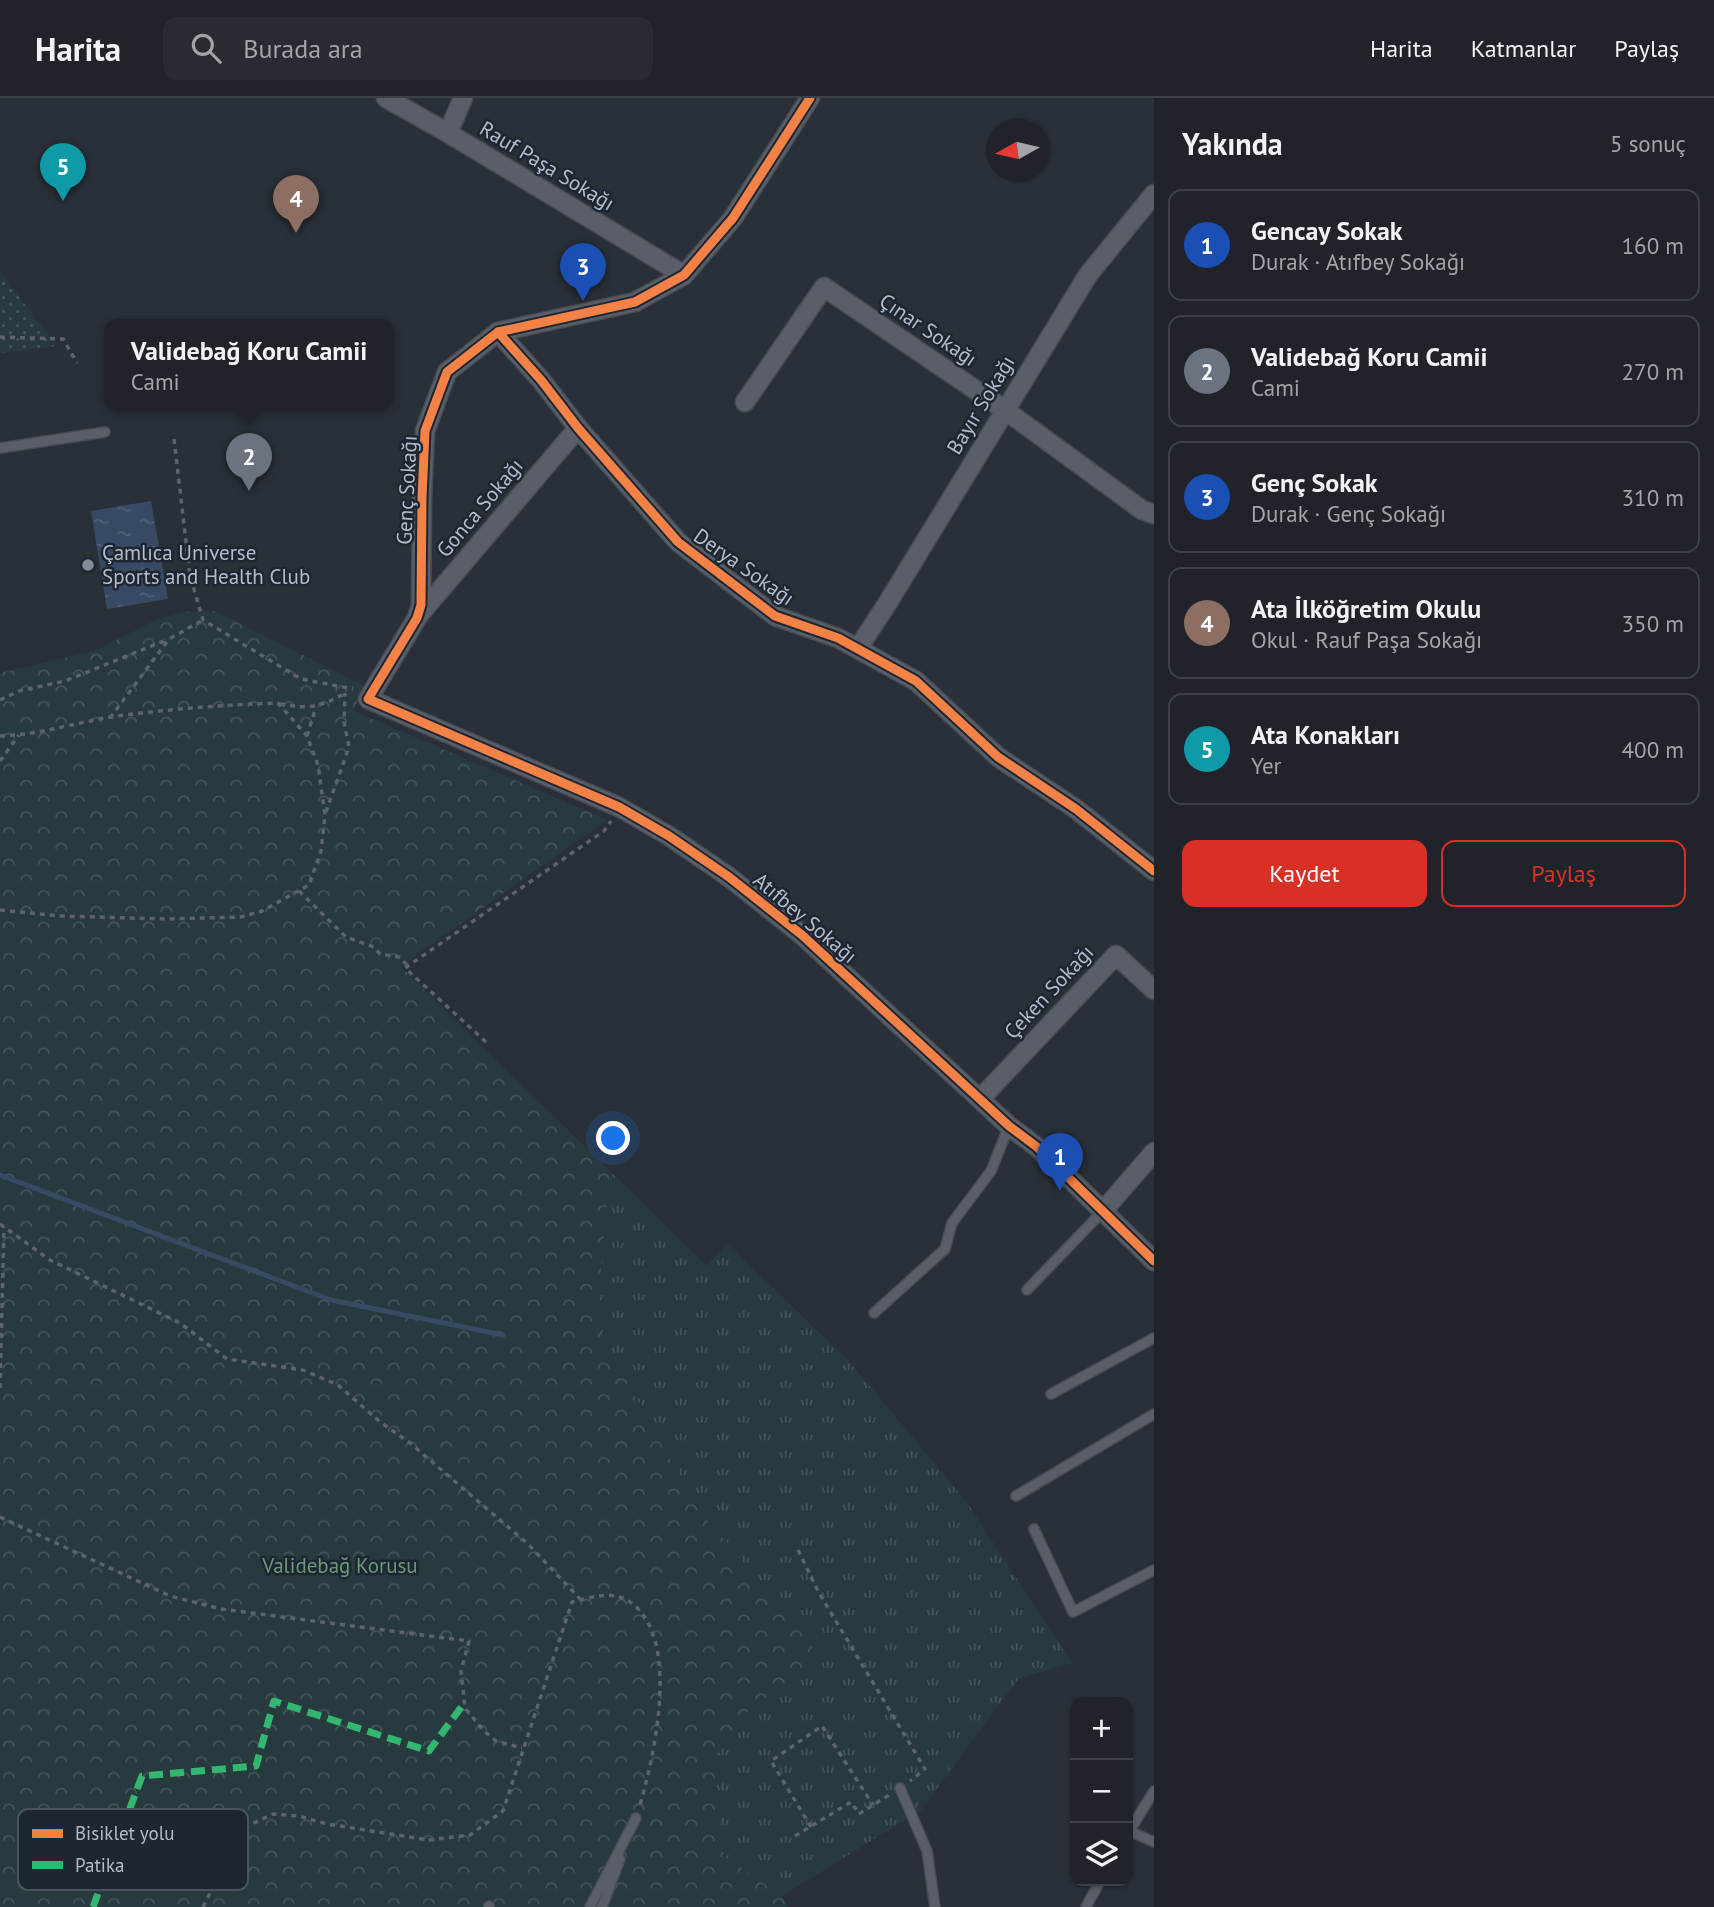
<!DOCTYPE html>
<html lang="tr">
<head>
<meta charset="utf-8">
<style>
	:root { --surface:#20242a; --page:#282c32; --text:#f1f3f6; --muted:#a2a4a8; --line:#3d4147; --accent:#d93025 }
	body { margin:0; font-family:"PT Sans",sans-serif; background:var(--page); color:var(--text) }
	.controls { position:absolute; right:21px; bottom:21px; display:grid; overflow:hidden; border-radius:14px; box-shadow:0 2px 5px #0004 }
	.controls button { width:63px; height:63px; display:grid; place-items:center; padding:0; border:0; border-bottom:2px solid var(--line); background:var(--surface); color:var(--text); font:35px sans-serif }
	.compass { position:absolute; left:986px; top:21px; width:63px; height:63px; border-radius:50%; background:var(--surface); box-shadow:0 2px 5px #0004; rotate:262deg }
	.you { position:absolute; left:614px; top:1041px; width:24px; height:24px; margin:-18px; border:5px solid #fff; border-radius:50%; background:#1a73e8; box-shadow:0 0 0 10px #1a73e833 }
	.badge { display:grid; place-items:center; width:46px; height:46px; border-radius:50%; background:var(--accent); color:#fff; font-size:23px; font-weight:700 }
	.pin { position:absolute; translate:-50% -58px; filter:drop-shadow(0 2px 4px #0008) }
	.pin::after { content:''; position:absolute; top:37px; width:24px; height:21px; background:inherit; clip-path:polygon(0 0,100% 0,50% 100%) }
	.popup { position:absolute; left:104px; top:221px; width:290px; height:91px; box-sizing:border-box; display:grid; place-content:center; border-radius:14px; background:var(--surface); filter:drop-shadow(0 2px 5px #0005); font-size:23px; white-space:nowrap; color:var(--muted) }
	.popup b { font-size:26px; color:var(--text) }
	.popup::after { content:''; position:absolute; left:50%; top:100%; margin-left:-14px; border:14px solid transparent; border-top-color:var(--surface) }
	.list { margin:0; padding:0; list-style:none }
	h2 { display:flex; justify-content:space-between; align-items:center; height:91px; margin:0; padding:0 28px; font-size:30px }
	h2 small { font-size:23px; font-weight:400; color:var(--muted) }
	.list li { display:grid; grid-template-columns:46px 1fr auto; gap:21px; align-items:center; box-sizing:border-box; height:112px; margin:0 14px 14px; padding:0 14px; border:2px solid var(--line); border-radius:14px }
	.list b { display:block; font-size:26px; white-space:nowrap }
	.list p { margin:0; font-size:23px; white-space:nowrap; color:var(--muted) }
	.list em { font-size:23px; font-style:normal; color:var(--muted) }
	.actions { display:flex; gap:14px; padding:21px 28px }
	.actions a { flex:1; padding:16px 0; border:2px solid var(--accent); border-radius:14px; text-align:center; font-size:24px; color:var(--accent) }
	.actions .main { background:var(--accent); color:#fff }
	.icon { flex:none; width:38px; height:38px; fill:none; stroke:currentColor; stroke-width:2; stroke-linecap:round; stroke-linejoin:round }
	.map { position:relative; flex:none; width:1154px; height:1809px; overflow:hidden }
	header { display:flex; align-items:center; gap:42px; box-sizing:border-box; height:98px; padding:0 35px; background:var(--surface); border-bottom:2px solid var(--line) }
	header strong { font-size:33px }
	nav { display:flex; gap:38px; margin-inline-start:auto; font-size:24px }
	.search { width:490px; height:63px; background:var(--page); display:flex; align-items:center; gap:18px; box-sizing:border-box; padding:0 24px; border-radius:14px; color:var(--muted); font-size:26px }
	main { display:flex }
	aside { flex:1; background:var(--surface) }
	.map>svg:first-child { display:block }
	.forest { fill:url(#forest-crowns) }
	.park { fill:url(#park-tufts) }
	.garden { fill:url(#garden-dots) }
	.water { fill:url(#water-ripples) }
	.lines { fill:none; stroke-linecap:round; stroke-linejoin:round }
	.stream { stroke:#384963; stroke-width:5 }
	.lane-casing { stroke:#484c53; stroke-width:12 }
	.street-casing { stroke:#484c53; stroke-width:21 }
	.path { stroke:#5d636a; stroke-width:3.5; stroke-dasharray:5 5; stroke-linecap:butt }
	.lane { stroke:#5a5e66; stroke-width:9 }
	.street { stroke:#5a5e66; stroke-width:18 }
	.quiet { stroke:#33b770; stroke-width:7; stroke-dasharray:14 7; stroke-linecap:butt }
	.cycleway-casing { stroke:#1d2633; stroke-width:13 }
	.cycleway { stroke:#f48246; stroke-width:9 }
	.poi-dot { fill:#848b96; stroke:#1d2633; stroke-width:2.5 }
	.labels { text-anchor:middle; stroke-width:5; stroke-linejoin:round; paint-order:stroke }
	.street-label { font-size:21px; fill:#b4bcc9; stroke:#1d2633 }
	.poi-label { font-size:21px; fill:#b4bcc9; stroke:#1d2633; text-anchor:start }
	.park-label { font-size:21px; fill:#6b9a76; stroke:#1d2633 }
	.key { fill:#1d2633; stroke:#4a5360; stroke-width:2 }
	.key-label { font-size:19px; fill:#b4bcc9 }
</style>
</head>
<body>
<header>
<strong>Harita</strong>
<div class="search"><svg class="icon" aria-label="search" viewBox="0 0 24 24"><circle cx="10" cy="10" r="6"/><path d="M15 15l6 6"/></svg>Burada ara</div>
<nav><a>Harita</a><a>Katmanlar</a><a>Paylaş</a></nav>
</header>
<main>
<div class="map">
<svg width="1154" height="1809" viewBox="0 0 1154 1809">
	<defs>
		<pattern id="forest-crowns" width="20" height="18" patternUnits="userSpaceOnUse" patternTransform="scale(1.75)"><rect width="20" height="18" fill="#273a3e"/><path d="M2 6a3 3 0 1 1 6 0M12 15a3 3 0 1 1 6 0" fill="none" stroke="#445559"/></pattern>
		<pattern id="park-tufts" width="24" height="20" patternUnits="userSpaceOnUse" patternTransform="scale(1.75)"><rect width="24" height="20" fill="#273a3e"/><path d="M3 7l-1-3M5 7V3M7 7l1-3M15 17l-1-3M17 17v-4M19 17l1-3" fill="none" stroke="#445559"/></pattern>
		<pattern id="garden-dots" width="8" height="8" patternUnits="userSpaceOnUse" patternTransform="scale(1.75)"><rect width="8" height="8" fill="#273a3e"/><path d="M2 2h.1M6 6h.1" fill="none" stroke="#445559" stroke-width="1.8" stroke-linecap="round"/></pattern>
		<pattern id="water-ripples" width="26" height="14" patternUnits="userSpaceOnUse" patternTransform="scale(1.75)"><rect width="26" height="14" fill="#384963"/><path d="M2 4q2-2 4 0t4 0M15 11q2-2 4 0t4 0" fill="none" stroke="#526178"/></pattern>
	</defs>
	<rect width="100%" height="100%" fill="#2a3038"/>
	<polygon class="forest" points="215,513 363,587 354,613 607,722 409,862 401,869 610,1073 596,1229 702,1416 814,1546 803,1579 773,1592 725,1758 782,1798 787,1809 596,1809 588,1804 585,1809 0,1809 0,575 95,553 156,522 183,514"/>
	<polygon class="park" points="610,1073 707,1168 727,1146 847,1261 966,1403 1072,1565 1019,1580 921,1712 782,1798 724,1758 714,1661 740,1620 774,1592 803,1579 814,1546 702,1416 596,1229"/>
	<polygon class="garden" points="0,173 56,248 0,255"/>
	<polygon class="water" points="151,403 168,501 107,511 91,413"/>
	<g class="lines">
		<polyline class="stream" points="0,1077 331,1202 503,1237"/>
		<defs>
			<g id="lane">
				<polyline points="0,350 105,334"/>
				<polyline points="1027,1192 1103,1113"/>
				<polyline points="874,1215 945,1151 952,1125 991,1073 1009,1028"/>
				<polyline points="1051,1296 1154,1240"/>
				<polyline points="1016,1398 1154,1316"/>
				<polyline points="1034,1431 1073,1514 1154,1472"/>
				<polyline points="900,1690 927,1753 935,1809"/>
				<polyline points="1129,1733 1154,1744"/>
				<polyline points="1128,1735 1154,1693"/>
				<polyline points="489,1808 489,1809"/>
				<polyline points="590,1809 636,1720"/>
				<polyline points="602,1809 620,1761"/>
				<polyline points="1086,1809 1100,1783"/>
			</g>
			<g id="street">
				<polyline points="386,0 448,35 684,177"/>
				<polyline points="810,0 733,120 684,177 635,204 498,234 447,274 425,333 422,400 421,507 417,520 368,601 619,709 669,738 729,779 802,837 1009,1028 1037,1049 1154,1163"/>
				<polyline points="448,35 463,0"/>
				<polyline points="498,234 541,282 578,330 678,444 775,518 838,540 916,583 998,659 1076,711 1154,773"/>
				<polyline points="745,304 824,189 1005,312 1142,412 1154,416"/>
				<polyline points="419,517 578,330"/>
				<polyline points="858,550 887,506 1088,177 1154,96"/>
				<polyline points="981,1000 1116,857 1154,892"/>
				<polyline points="1103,1113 1154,1054"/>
			</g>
		</defs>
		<use href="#lane" class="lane-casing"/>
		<use href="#street" class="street-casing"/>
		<g class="path">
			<polyline points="0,239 63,241 77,265"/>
			<polyline points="174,341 190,478 203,522 301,581 353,591"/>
			<polyline points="0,602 19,593 65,583 169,541"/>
			<path d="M280,606C312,611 317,610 346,595"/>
			<polyline points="110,620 169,541 203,522"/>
			<path d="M0,638C38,637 74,625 111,619C167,611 222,607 278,605L307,638L318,667L325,717L321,753L309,787L262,813L241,819L165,821L61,818L0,812"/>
			<polyline points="307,638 316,609"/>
			<polyline points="0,663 19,637"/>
			<polyline points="326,714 349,649 344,624 345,595"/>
			<polyline points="299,793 346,839 374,849 380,856 399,859 408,868"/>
			<polyline points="486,944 405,870 604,733 611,723"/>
			<polyline points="0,1126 50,1162 180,1225 227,1261 303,1272 338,1287 379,1323 410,1345 528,1446 581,1502"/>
			<polyline points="0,1290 4,1129"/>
			<polyline points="0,1419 170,1498 221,1511 469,1543 461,1573 465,1610 483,1632 496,1643 522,1650"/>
			<polyline points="798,1452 819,1495 925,1671 910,1683"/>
			<polyline points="811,1729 771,1663 822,1628 873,1707"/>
			<polyline points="795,1738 851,1704 859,1716 889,1697"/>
			<path d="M203,1809L243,1730L273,1716L299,1718L327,1726L429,1742L470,1737L503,1713L572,1504C588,1500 609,1493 625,1501C684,1532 654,1660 639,1710"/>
		</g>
		<use href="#lane" class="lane"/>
		<use href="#street" class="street"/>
		<polyline class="quiet" points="93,1809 142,1678 256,1668 274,1603 429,1653 465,1604"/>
		<defs>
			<g id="cycleway">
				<polyline points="810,0 733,120 684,177 635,204 498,234 447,274 425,333 422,400 421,507 417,520 368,601 619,709 669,738 729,779 802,837 1009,1028 1037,1049 1154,1163"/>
				<polyline points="498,234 541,282 578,330 678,444 775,518 838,540 916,583 998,659 1076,711 1154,773"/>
			</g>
		</defs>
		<use href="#cycleway" class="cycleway-casing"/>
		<use href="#cycleway" class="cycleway"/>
	</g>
	<circle class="poi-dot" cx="88" cy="467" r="7"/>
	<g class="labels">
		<g class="street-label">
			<text transform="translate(547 68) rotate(31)" y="7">Rauf Paşa Sokağı</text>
			<text transform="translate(928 232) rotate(34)" y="7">Çınar Sokağı</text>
			<text transform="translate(981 307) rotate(-59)" y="7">Bayır Sokağı</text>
			<text transform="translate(407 392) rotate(-87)" y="7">Genç Sokağı</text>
			<text transform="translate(480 410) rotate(-50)" y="7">Gonca Sokağı</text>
			<text transform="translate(744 469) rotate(35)" y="7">Derya Sokağı</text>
			<text transform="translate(805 820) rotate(40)" y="7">Atıfbey Sokağı</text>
			<text transform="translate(1049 894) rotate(-47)" y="7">Çeken Sokağı</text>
		</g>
		<g class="poi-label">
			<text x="102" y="462">Çamlıca Universe<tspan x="102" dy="24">Sports and Health Club</tspan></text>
		</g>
		<g class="park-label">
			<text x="340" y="1475">Validebağ Korusu</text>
		</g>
	</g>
	<rect x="18" y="1711" width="230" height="81" rx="10" class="key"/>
	<rect x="32" y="1731" width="31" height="9" fill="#f48246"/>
	<rect x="32" y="1763" width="31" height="8" fill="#33b770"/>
	<g class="key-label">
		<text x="75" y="1742">Bisiklet yolu</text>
		<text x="75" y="1774">Patika</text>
	</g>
</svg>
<div class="controls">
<button>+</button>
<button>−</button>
<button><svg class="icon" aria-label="layers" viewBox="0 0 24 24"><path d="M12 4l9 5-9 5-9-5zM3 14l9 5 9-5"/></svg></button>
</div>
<svg class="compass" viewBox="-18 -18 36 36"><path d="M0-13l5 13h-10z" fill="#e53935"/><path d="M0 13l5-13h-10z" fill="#a2a4a8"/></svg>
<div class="you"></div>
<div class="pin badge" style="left:1060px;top:1093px;background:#1a4fb4">1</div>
<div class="pin badge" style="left:249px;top:393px;background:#6b7280">2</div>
<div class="popup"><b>Validebağ Koru Camii</b>Cami</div>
<div class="pin badge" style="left:583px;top:203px;background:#1a4fb4">3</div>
<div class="pin badge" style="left:296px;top:135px;background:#8d6e63">4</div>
<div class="pin badge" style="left:63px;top:103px;background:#0f9aa8">5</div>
</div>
<aside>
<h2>Yakında<small>5 sonuç</small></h2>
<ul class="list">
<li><span class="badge" style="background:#1a4fb4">1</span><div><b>Gencay Sokak</b><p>Durak · Atıfbey Sokağı</p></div><em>160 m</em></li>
<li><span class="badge" style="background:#6b7280">2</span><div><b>Validebağ Koru Camii</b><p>Cami</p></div><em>270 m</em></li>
<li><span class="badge" style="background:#1a4fb4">3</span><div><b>Genç Sokak</b><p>Durak · Genç Sokağı</p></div><em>310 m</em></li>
<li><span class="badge" style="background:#8d6e63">4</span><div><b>Ata İlköğretim Okulu</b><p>Okul · Rauf Paşa Sokağı</p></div><em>350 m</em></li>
<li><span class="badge" style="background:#0f9aa8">5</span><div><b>Ata Konakları</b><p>Yer</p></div><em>400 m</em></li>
</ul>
<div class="actions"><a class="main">Kaydet</a><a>Paylaş</a></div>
</aside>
</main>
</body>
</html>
